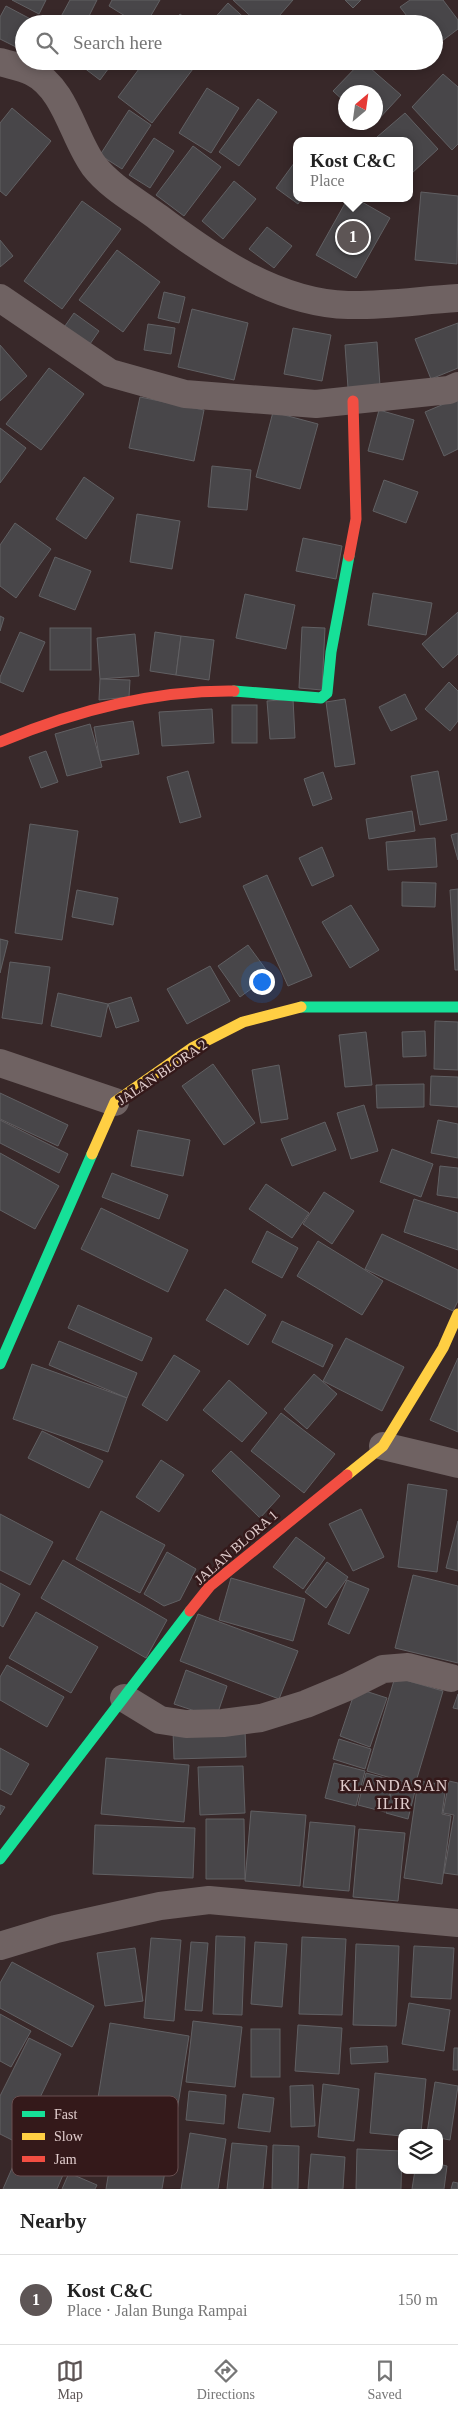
<!DOCTYPE html>
<html lang="en">
<head>
<meta charset="utf-8">
<style>
	:root { --surface:#fff; --page:#f6f6f6; --text:#222; --muted:#767676; --line:#e0e0e0; --accent:#5d5555 }
	body { margin:0; font-family:"Times New Roman",serif; background:var(--page); color:var(--text) }
	.controls { position:absolute; right:15px; bottom:15px; display:grid; overflow:hidden; border-radius:10px; box-shadow:0 2px 8px #0003 }
	.controls button { width:45px; height:45px; display:grid; place-items:center; padding:0; border:0; border-bottom:1px solid var(--line); background:var(--surface); color:var(--text); font:25px sans-serif }
	.compass { position:absolute; left:338px; top:85px; width:45px; height:45px; border-radius:50%; background:var(--surface); box-shadow:0 2px 8px #0003; rotate:29deg }
	.you { position:absolute; left:261px; top:981px; width:18px; height:18px; margin:-12px; border:4px solid #fff; border-radius:50%; background:#1a73e8; box-shadow:0 0 0 8px #1a73e833 }
	.badge { display:grid; place-items:center; width:32px; height:32px; border-radius:50%; background:var(--accent); color:#fff; font-size:16px; font-weight:700 }
	.pin { position:absolute; translate:-50% -50%; border:2px solid #fff; box-shadow:0 1px 5px #0006 }
	.popup { position:absolute; left:293px; top:137px; width:120px; height:65px; box-sizing:border-box; display:grid; place-content:center; border-radius:10px; background:var(--surface); filter:drop-shadow(0 1px 4px #0005); font-size:16px; white-space:nowrap; color:var(--muted) }
	.popup b { font-size:19px; color:var(--text) }
	.popup::after { content:''; position:absolute; left:50%; top:100%; margin-left:-10px; border:10px solid transparent; border-top-color:var(--surface) }
	.list { margin:0; padding:0; list-style:none }
	h2 { display:flex; justify-content:space-between; align-items:center; height:65px; margin:0; padding:0 20px; font-size:21px }
	h2 small { font-size:16px; font-weight:400; color:var(--muted) }
	.list li { display:grid; grid-template-columns:32px 1fr auto; gap:15px; align-items:center; box-sizing:border-box; height:90px; padding:0 20px; border-top:1px solid var(--line) }
	.list b { display:block; font-size:19px; white-space:nowrap }
	.list p { margin:0; font-size:16px; white-space:nowrap; color:var(--muted) }
	.list em { font-size:16px; font-style:normal; color:var(--muted) }
	.icon { flex:none; width:28px; height:28px; fill:none; stroke:currentColor; stroke-width:2; stroke-linecap:round; stroke-linejoin:round }
	.map { position:relative; flex:none; width:458px; height:2189px; overflow:hidden }
	.search { position:absolute; background:var(--surface); box-shadow:0 2px 8px #0003; left:15px; right:15px; top:15px; height:55px; display:flex; align-items:center; gap:12px; box-sizing:border-box; padding:0 18px; border-radius:28px; color:var(--muted); font-size:19px }
	.sheet { height:155px; background:var(--surface) }
	nav { display:flex; justify-content:space-around; align-items:center; box-sizing:border-box; height:70px; border-top:1px solid var(--line); background:var(--surface); font-size:14px; color:var(--muted) }
	nav a { display:grid; justify-items:center; gap:2px }
	nav .on { color:var(--accent) }
	.map>svg:first-child { display:block }
	.building { fill:#484649; stroke:#616063 }
	.lines { fill:none; stroke-linecap:round; stroke-linejoin:round }
	.street { stroke:#6f6262; stroke-width:28 }
	.fast { stroke:#16e098; stroke-width:11 }
	.slow { stroke:#ffcf43; stroke-width:11 }
	.jam { stroke:#f24e42; stroke-width:11 }
	.labels { text-anchor:middle; stroke-width:5; stroke-linejoin:round; paint-order:stroke }
	.street-label { font-size:14px; fill:#e1cdcd; stroke:#34191a }
	.quarter-label { font-size:16px; letter-spacing:1px; fill:#e1cdcd; stroke:#34191a }
	.key { fill:#34191a; stroke:#684f50; stroke-width:1 }
	.key-label { font-size:14px; fill:#e1cdcd }
</style>
</head>
<body>
<div class="map">
<svg width="458" height="2189" viewBox="0 0 458 2189">
	<rect width="100%" height="100%" fill="#382829"/>
	<g class="building">
		<polygon points="12,0 46,0 39,14"/>
		<polygon points="70,0 97,0 85,24 57,24"/>
		<polygon points="112,0 160,0 146,24 138,24 109,6"/>
		<polygon points="233,0 293,0 272,24 259,24"/>
		<polygon points="345,0 361,0 353,8"/>
		<polygon points="410,0 443,0 458,20 458,29 434,47 434,24 413,24 400,7"/>
		<polygon points="228,3 251,24 211,22"/>
		<polygon points="6,6 40,24 24,24 24,51 0,39 0,17"/>
		<polygon points="180,14 193,24 173,24"/>
		<polygon points="308,17 316,24 302,24"/>
		<polygon points="104,18 112,24 100,24"/>
		<polygon points="75,61 114,61 100,80"/>
		<polygon points="145,61 199,61 152,123 118,97"/>
		<polygon points="306,61 318,61 313,67"/>
		<polygon points="362,61 401,95 376,122 376,92 346,92 346,103 333,91"/>
		<polygon points="443,74 458,87 458,144 452,150 412,107"/>
		<polygon points="207,88 239,108 211,153 179,133"/>
		<polygon points="258,99 277,112 239,166 219,152"/>
		<polygon points="12,108 51,141 6,196 0,191 0,123"/>
		<polygon points="129,110 151,125 122,169 100,155"/>
		<polygon points="405,113 438,149 411,174 409,172 409,141 381,141 377,137"/>
		<polygon points="154,138 174,151 150,188 129,175"/>
		<polygon points="193,146 221,167 184,216 156,195"/>
		<polygon points="297,159 297,198 302,198 298,204 276,188"/>
		<polygon points="234,181 256,199 223,239 202,221"/>
		<polygon points="421,192 458,196 457,264 415,260"/>
		<polygon points="348,198 355,198 390,218 356,278 316,255"/>
		<polygon points="82,201 121,229 62,309 24,281"/>
		<polygon points="267,227 292,246 274,268 249,249"/>
		<polygon points="0,240 13,256 0,267"/>
		<polygon points="117,250 160,282 123,332 79,300"/>
		<polygon points="164,292 185,297 179,323 158,318"/>
		<polygon points="192,309 248,323 234,380 178,367"/>
		<polygon points="74,313 99,331 83,354 58,336"/>
		<polygon points="458,323 458,368 431,379 415,339"/>
		<polygon points="148,324 175,328 171,354 144,350"/>
		<polygon points="293,328 331,335 322,381 284,374"/>
		<polygon points="377,342 380,386 348,388 345,345"/>
		<polygon points="0,345 27,376 0,401"/>
		<polygon points="49,368 84,394 41,450 6,424"/>
		<polygon points="140,397 204,410 194,461 129,448"/>
		<polygon points="458,398 458,449 444,456 425,412"/>
		<polygon points="379,410 414,420 403,460 368,451"/>
		<polygon points="273,412 318,424 300,489 256,477"/>
		<polygon points="0,428 26,448 0,483"/>
		<polygon points="212,466 251,470 247,510 208,507"/>
		<polygon points="84,477 114,498 86,539 56,519"/>
		<polygon points="384,480 418,492 406,523 373,511"/>
		<polygon points="137,514 180,521 172,569 130,562"/>
		<polygon points="15,523 51,549 16,598 0,586 0,545"/>
		<polygon points="303,538 342,546 336,579 296,571"/>
		<polygon points="55,557 91,571 75,610 39,596"/>
		<polygon points="373,593 432,603 426,635 368,625"/>
		<polygon points="245,594 295,605 286,649 236,638"/>
		<polygon points="458,612 458,654 443,668 422,644"/>
		<polygon points="0,616 4,618 0,631"/>
		<polygon points="302,627 325,628 322,690 299,688"/>
		<rect x="50" y="628" width="41" height="42"/>
		<polygon points="20,632 45,642 23,692 0,682 0,677"/>
		<polygon points="155,632 181,636 176,675 150,671"/>
		<polygon points="135,634 139,676 100,679 97,638"/>
		<polygon points="181,636 214,640 209,680 176,675"/>
		<polygon points="100,679 130,680 129,697 99,700"/>
		<polygon points="449,682 458,691 458,721 450,731 425,709"/>
		<polygon points="405,694 417,719 391,731 379,707"/>
		<polygon points="293,699 295,738 270,739 267,701"/>
		<polygon points="345,699 355,764 335,767 326,702"/>
		<rect x="232" y="705" width="25" height="38"/>
		<polygon points="212,709 214,743 162,746 159,712"/>
		<polygon points="133,721 139,754 100,761 94,727"/>
		<polygon points="90,724 102,767 67,776 55,734"/>
		<polygon points="46,751 58,782 41,788 29,757"/>
		<polygon points="188,771 201,817 180,823 167,777"/>
		<polygon points="438,771 447,820 420,825 411,776"/>
		<polygon points="323,772 332,799 313,806 304,779"/>
		<polygon points="412,811 415,831 369,839 366,819"/>
		<polygon points="30,824 78,831 62,940 15,933"/>
		<polygon points="458,833 458,860 451,835"/>
		<polygon points="435,838 437,867 388,870 386,842"/>
		<polygon points="322,847 334,876 312,886 299,858"/>
		<polygon points="267,875 312,976 288,986 243,886"/>
		<polygon points="402,882 436,883 435,907 402,906"/>
		<polygon points="458,889 458,970 455,970 450,890"/>
		<polygon points="77,890 118,898 113,925 72,917"/>
		<polygon points="351,905 379,950 350,968 322,922"/>
		<polygon points="0,939 8,941 0,973"/>
		<polygon points="248,945 270,975 240,997 218,966"/>
		<polygon points="10,962 50,967 42,1024 2,1018"/>
		<polygon points="210,966 230,1001 187,1024 167,989"/>
		<polygon points="58,993 108,1004 101,1037 51,1026"/>
		<polygon points="131,997 139,1021 116,1028 108,1004"/>
		<polygon points="435,1021 458,1022 458,1070 434,1069"/>
		<polygon points="425,1031 426,1056 403,1057 402,1032"/>
		<polygon points="366,1032 372,1085 345,1087 339,1035"/>
		<polygon points="213,1064 255,1123 224,1145 182,1086"/>
		<polygon points="279,1065 288,1119 261,1123 252,1070"/>
		<polygon points="431,1076 458,1077 458,1107 430,1105"/>
		<polygon points="424,1084 424,1107 377,1108 376,1085"/>
		<polygon points="0,1093 68,1125 58,1146 0,1119"/>
		<polygon points="364,1105 378,1151 351,1159 337,1113"/>
		<polygon points="0,1120 68,1154 59,1173 0,1143"/>
		<polygon points="438,1120 458,1124 458,1158 431,1153"/>
		<polygon points="325,1122 336,1150 292,1166 281,1139"/>
		<polygon points="138,1130 190,1140 183,1176 131,1166"/>
		<polygon points="392,1149 433,1164 421,1197 380,1182"/>
		<polygon points="0,1153 59,1186 35,1229 0,1210"/>
		<polygon points="440,1166 458,1168 458,1198 437,1195"/>
		<polygon points="112,1173 168,1195 159,1219 102,1197"/>
		<polygon points="266,1184 309,1213 292,1238 249,1209"/>
		<polygon points="324,1192 354,1211 332,1244 303,1224"/>
		<polygon points="414,1199 458,1213 458,1250 404,1232"/>
		<polygon points="101,1208 188,1250 168,1292 81,1249"/>
		<polygon points="267,1231 298,1248 282,1278 252,1262"/>
		<polygon points="382,1234 458,1270 458,1301 453,1311 365,1269"/>
		<polygon points="318,1241 383,1281 362,1315 297,1276"/>
		<polygon points="225,1289 266,1315 248,1345 206,1320"/>
		<polygon points="78,1305 152,1338 142,1361 68,1328"/>
		<polygon points="282,1321 333,1345 323,1367 272,1342"/>
		<polygon points="346,1338 404,1367 382,1411 323,1381"/>
		<polygon points="59,1341 137,1373 127,1398 49,1365"/>
		<polygon points="174,1355 200,1371 167,1421 142,1405"/>
		<polygon points="458,1358 458,1432 430,1420"/>
		<polygon points="32,1364 127,1398 108,1452 13,1419"/>
		<polygon points="314,1374 337,1394 307,1429 284,1409"/>
		<polygon points="229,1380 267,1413 242,1442 203,1410"/>
		<polygon points="281,1413 335,1454 304,1493 251,1451"/>
		<polygon points="42,1431 103,1461 89,1488 28,1458"/>
		<polygon points="231,1451 280,1496 260,1518 212,1471"/>
		<polygon points="161,1460 184,1475 159,1512 136,1497"/>
		<polygon points="408,1484 447,1490 437,1572 398,1567"/>
		<polygon points="361,1509 384,1557 353,1571 329,1524"/>
		<polygon points="101,1511 165,1545 140,1593 76,1559"/>
		<polygon points="0,1514 53,1542 30,1585 0,1570"/>
		<polygon points="458,1521 458,1571 446,1568"/>
		<polygon points="296,1537 325,1558 303,1589 273,1567"/>
		<polygon points="167,1552 196,1569 180,1600 164,1606 144,1594"/>
		<polygon points="63,1560 167,1620 146,1658 41,1598"/>
		<polygon points="327,1562 348,1577 326,1608 305,1592"/>
		<polygon points="413,1575 458,1586 458,1663 395,1648"/>
		<polygon points="231,1578 305,1599 293,1641 219,1620"/>
		<polygon points="347,1580 369,1589 349,1634 328,1624"/>
		<polygon points="0,1583 20,1594 3,1627 0,1625"/>
		<polygon points="36,1612 98,1647 71,1693 9,1658"/>
		<polygon points="198,1614 298,1651 279,1699 180,1661"/>
		<polygon points="7,1665 64,1697 47,1727 0,1700 0,1677"/>
		<polygon points="186,1670 227,1686 216,1718 174,1704"/>
		<polygon points="395,1677 443,1691 415,1785 367,1771"/>
		<polygon points="356,1688 387,1698 370,1747 340,1736"/>
		<polygon points="458,1694 458,1709 453,1708"/>
		<polygon points="245,1730 246,1757 174,1759 173,1731"/>
		<polygon points="339,1739 371,1749 365,1769 333,1759"/>
		<polygon points="0,1748 29,1764 11,1795 0,1789"/>
		<polygon points="106,1758 189,1765 184,1822 101,1814"/>
		<polygon points="334,1763 365,1771 356,1806 325,1798"/>
		<polygon points="243,1766 245,1813 200,1815 198,1767"/>
		<polygon points="366,1773 393,1780 385,1812 358,1805"/>
		<polygon points="394,1781 416,1787 408,1819 386,1813"/>
		<polygon points="418,1781 446,1785 442,1814 451,1816 442,1884 404,1878"/>
		<polygon points="449,1781 458,1783 458,1875 444,1873 454,1815 443,1813"/>
		<polygon points="0,1805 5,1807 0,1815"/>
		<polygon points="251,1811 306,1815 300,1886 245,1881"/>
		<polygon points="206,1819 244,1819 245,1879 206,1879"/>
		<polygon points="310,1822 355,1826 349,1891 303,1887"/>
		<polygon points="95,1825 195,1828 193,1878 93,1874"/>
		<polygon points="359,1829 405,1833 398,1901 353,1897"/>
		<polygon points="216,1936 245,1937 242,2015 213,2014"/>
		<polygon points="302,1937 346,1939 342,2015 299,2014"/>
		<polygon points="151,1938 181,1940 174,2021 144,2018"/>
		<polygon points="191,1942 208,1943 202,2011 185,2010"/>
		<polygon points="255,1942 287,1944 282,2007 251,2004"/>
		<polygon points="356,1944 399,1946 396,2026 353,2025"/>
		<polygon points="414,1946 454,1948 451,1999 411,1997"/>
		<polygon points="135,1948 143,2001 105,2006 97,1953"/>
		<polygon points="12,1962 94,2006 72,2047 0,2008 0,1983"/>
		<polygon points="409,2003 450,2010 444,2051 402,2044"/>
		<polygon points="0,2014 31,2031 11,2067 0,2061"/>
		<polygon points="193,2021 242,2027 235,2087 186,2082"/>
		<polygon points="110,2023 189,2036 177,2111 98,2098"/>
		<polygon points="298,2025 342,2028 339,2074 295,2071"/>
		<rect x="251" y="2029" width="29" height="48"/>
		<polygon points="29,2038 61,2054 18,2143 0,2134 0,2096"/>
		<polygon points="387,2046 388,2062 351,2064 350,2048"/>
		<polygon points="454,2048 458,2048 458,2070 453,2070"/>
		<polygon points="375,2073 426,2079 421,2133 402,2133 402,2136 370,2133"/>
		<polygon points="435,2082 458,2086 450,2140 439,2138 439,2133 427,2133"/>
		<polygon points="323,2084 359,2089 354,2141 318,2137"/>
		<polygon points="313,2085 315,2126 291,2127 290,2086"/>
		<polygon points="189,2091 226,2095 224,2124 186,2120"/>
		<polygon points="243,2094 274,2098 270,2132 238,2128"/>
		<polygon points="118,2115 173,2124 162,2189 106,2189"/>
		<polygon points="190,2133 226,2139 218,2189 181,2189"/>
		<polygon points="26,2136 71,2156 57,2189 3,2189"/>
		<polygon points="232,2143 267,2146 263,2189 227,2189"/>
		<polygon points="273,2145 299,2146 298,2189 272,2189"/>
		<polygon points="357,2149 402,2151 401,2189 356,2189"/>
		<polygon points="311,2154 345,2157 343,2189 308,2189"/>
		<polygon points="439,2164 447,2166 444,2189 412,2189 415,2170 439,2170"/>
		<polygon points="69,2173 97,2185 95,2189 62,2189"/>
		<polygon points="453,2182 458,2183 458,2189 451,2189"/>
	</g>
	<g class="lines">
		<g class="street">
			<path d="M0,62C10,65 23,67 32,72C66,89 73,138 94,166C110,187 138,202 159,218C213,259 278,303 348,305C384,306 422,300 458,298"/>
			<polyline points="0,298 110,373 185,394 316,404 449,390 458,386"/>
			<polyline points="0,1063 115,1102"/>
			<polyline points="383,1446 458,1464"/>
			<polyline points="124,1698 160,1720 186,1724 223,1723 261,1718 306,1704 347,1687 383,1669 408,1667 451,1678"/>
			<polyline points="0,1946 56,1929 160,1906 209,1900 458,1923"/>
		</g>
		<g class="fast">
			<polyline points="234,691 321,698 327,693 331,652 349,556"/>
			<polyline points="301,1007 458,1007"/>
			<polyline points="0,1364 92,1154"/>
			<polyline points="0,1859 190,1611"/>
		</g>
		<g class="slow">
			<polyline points="92,1154 115,1102 192,1048 243,1022 301,1007"/>
			<polyline points="347,1475 383,1446 443,1348 458,1314"/>
		</g>
		<g class="jam">
			<polyline points="349,556 356,519 353,401"/>
			<path d="M0,742C74,711 153,690 234,691"/>
			<polyline points="190,1611 210,1586 347,1475"/>
		</g>
	</g>
	<g class="labels">
		<g class="street-label">
			<text transform="translate(162 1072) rotate(-34)" y="5">JALAN BLORA 2</text>
			<text transform="translate(236 1547) rotate(-41)" y="5">JALAN BLORA 1</text>
		</g>
		<g class="quarter-label">
			<text x="394" y="1791">KLANDASAN<tspan x="394" dy="18">ILIR</tspan></text>
		</g>
	</g>
	<rect x="12" y="2096" width="166" height="80" rx="8" class="key"/>
	<rect x="22" y="2111" width="23" height="6" fill="#16e098"/>
	<rect x="22" y="2133" width="23" height="7" fill="#ffcf43"/>
	<rect x="22" y="2156" width="23" height="6" fill="#f24e42"/>
	<g class="key-label">
		<text x="54" y="2119">Fast</text>
		<text x="54" y="2141">Slow</text>
		<text x="54" y="2164">Jam</text>
	</g>
</svg>
<div class="controls">
<button><svg class="icon" aria-label="layers" viewBox="0 0 24 24"><path d="M12 4l9 5-9 5-9-5zM3 14l9 5 9-5"/></svg></button>
</div>
<svg class="compass" viewBox="-18 -18 36 36"><path d="M0-13l5 13h-10z" fill="#e53935"/><path d="M0 13l5-13h-10z" fill="#767676"/></svg>
<div class="you"></div>
<div class="pin badge" style="left:353px;top:237px">1</div>
<div class="popup"><b>Kost C&amp;C</b>Place</div>
<div class="search"><svg class="icon" aria-label="search" viewBox="0 0 24 24"><circle cx="10" cy="10" r="6"/><path d="M15 15l6 6"/></svg>Search here</div>
</div>
<section class="sheet">
<h2>Nearby<small></small></h2>
<ul class="list">
<li><span class="badge">1</span><div><b>Kost C&amp;C</b><p>Place · Jalan Bunga Rampai</p></div><em>150 m</em></li>
</ul>
</section>
<nav>
<a class="on"><svg class="icon" aria-label="map" viewBox="0 0 24 24"><path d="M3 6l6-2 6 2 6-2v14l-6 2-6-2-6 2zM9 4v14M15 6v14"/></svg>Map</a>
<a><svg class="icon" aria-label="directions" viewBox="0 0 24 24"><path d="M12 3l9 9-9 9-9-9zM9 14v-3h6M13 9l2 2-2 2"/></svg>Directions</a>
<a><svg class="icon" aria-label="saved" viewBox="0 0 24 24"><path d="M7 4h10v16l-5-4-5 4z"/></svg>Saved</a>
</nav>
</body>
</html>
